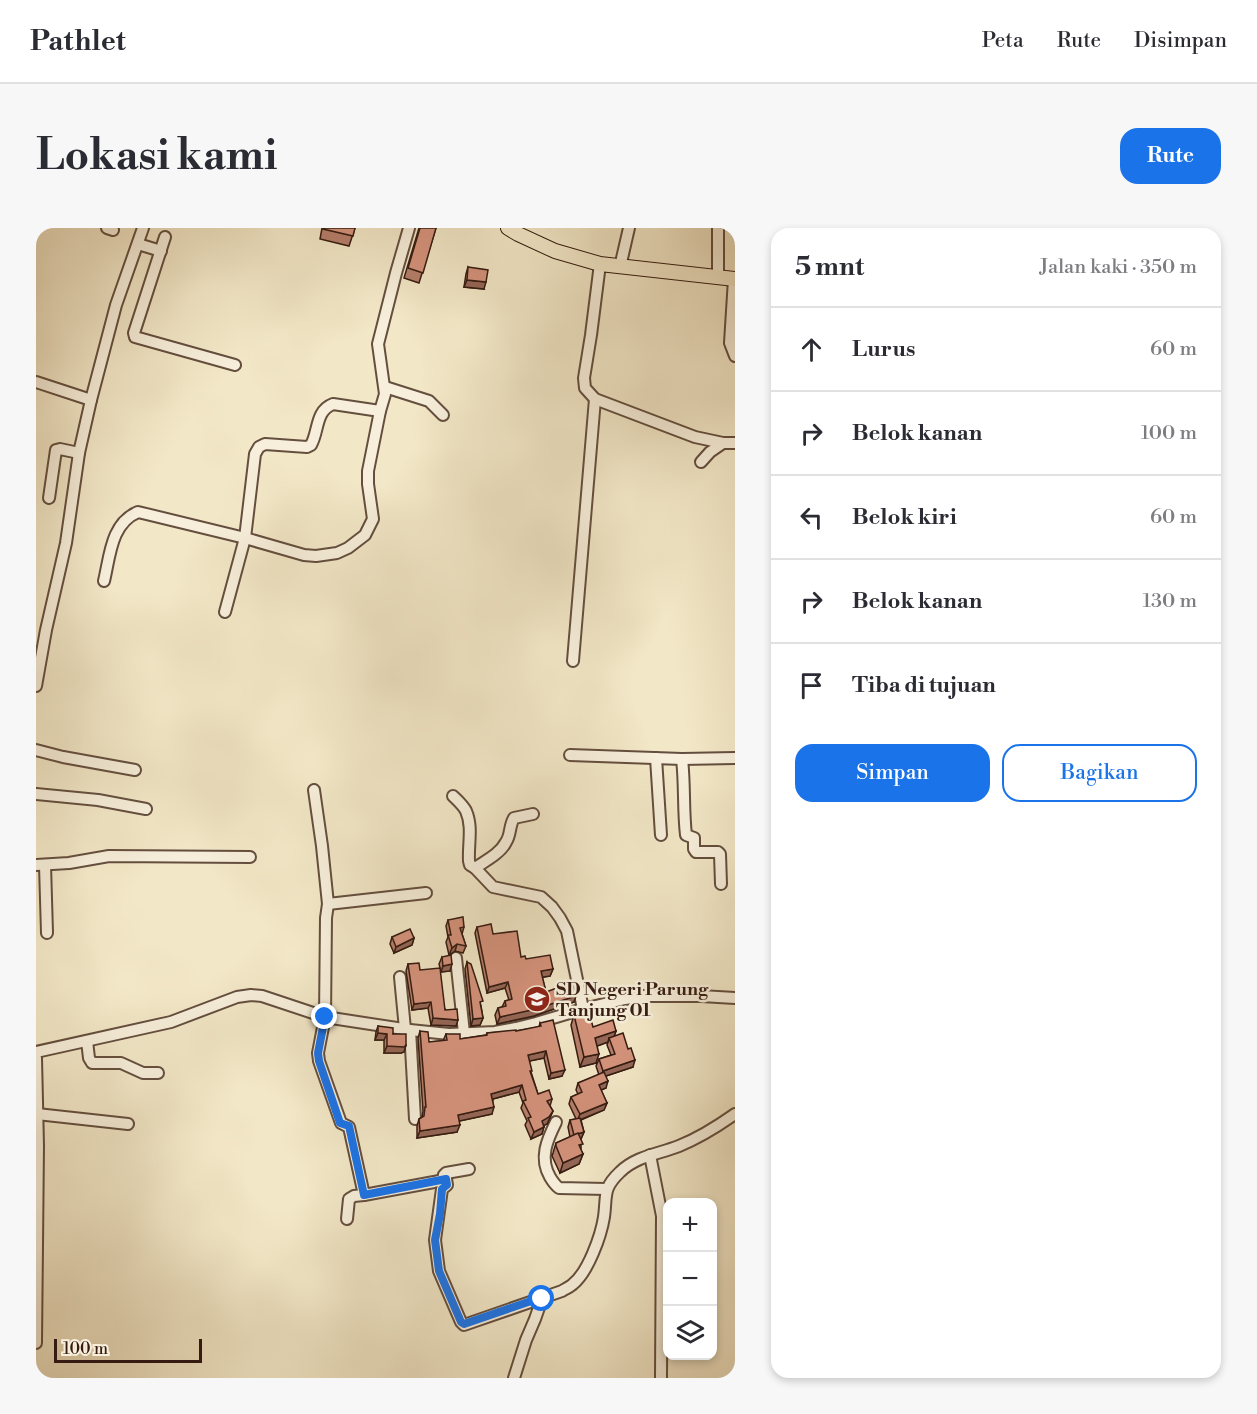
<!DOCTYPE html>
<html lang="id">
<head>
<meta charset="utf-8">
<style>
	:root { --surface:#fff; --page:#f7f7f7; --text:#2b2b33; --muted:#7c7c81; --line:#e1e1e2; --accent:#1a73e8 }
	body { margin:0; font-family:"Libre Bodoni",serif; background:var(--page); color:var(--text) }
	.controls { position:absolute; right:18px; bottom:18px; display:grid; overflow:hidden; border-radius:12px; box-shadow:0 3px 9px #0003 }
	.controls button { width:54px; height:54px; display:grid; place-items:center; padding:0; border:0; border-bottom:2px solid var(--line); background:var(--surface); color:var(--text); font:30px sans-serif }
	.scale { position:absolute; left:18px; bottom:15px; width:148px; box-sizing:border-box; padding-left:6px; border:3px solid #351b11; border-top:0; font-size:16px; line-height:21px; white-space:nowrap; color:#351b11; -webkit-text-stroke:4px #f7efdb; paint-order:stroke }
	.stop { position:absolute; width:18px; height:18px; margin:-14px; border:4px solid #1a73e8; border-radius:50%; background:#fff }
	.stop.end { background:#1a73e8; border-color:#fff; box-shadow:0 2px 6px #0008 }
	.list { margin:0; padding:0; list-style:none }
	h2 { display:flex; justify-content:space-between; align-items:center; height:78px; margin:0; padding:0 24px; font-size:26px }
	h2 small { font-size:20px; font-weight:400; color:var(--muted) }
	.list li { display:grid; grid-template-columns:39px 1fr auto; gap:18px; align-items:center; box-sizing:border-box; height:84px; padding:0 24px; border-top:2px solid var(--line) }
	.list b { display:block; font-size:22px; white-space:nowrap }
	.list em { font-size:20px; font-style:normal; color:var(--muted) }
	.actions { display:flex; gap:12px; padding:18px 24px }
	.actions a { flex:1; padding:14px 0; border:2px solid var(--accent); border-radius:18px; text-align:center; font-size:21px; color:var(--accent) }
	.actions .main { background:var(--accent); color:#fff }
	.icon { flex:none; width:33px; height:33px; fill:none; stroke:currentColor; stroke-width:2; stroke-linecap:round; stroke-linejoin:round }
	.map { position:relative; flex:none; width:699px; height:1150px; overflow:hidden; border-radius:18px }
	header { display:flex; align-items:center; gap:36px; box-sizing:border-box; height:84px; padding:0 30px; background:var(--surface); border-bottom:2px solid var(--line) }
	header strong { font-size:28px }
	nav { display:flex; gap:33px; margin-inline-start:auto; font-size:21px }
	.intro { display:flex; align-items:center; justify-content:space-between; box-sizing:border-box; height:144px; padding:0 36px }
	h1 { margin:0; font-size:42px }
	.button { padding:15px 27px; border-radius:18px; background:var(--accent); color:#fff; font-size:21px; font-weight:700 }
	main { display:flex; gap:36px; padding:0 36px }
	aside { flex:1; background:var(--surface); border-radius:18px; box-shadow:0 3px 9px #0003 }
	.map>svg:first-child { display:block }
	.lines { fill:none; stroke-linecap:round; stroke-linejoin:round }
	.minor-casing { stroke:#644e3e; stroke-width:14 }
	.major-casing { stroke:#351b11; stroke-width:16 }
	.minor { stroke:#f7efdb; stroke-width:10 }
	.major { stroke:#f2e7c7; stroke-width:14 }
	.wall { fill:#b67e6a; stroke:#351b11; stroke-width:1.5 }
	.shaded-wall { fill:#946656; stroke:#351b11; stroke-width:1.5 }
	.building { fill:#d4927b; stroke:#351b11; stroke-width:1.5 }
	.route { stroke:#1a73e8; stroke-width:8 }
	.labels { text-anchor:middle; stroke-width:5; stroke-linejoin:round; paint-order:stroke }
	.poi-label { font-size:18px; font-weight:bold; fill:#351b11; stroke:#f7efdb; text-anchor:start }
</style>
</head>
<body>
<header>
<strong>Pathlet</strong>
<nav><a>Peta</a><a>Rute</a><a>Disimpan</a></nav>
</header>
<div class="intro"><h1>Lokasi kami</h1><a class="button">Rute</a></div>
<main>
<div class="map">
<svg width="699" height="1150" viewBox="0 0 699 1150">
	<rect width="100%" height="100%" fill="#f2e7c7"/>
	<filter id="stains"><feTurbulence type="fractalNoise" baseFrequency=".00333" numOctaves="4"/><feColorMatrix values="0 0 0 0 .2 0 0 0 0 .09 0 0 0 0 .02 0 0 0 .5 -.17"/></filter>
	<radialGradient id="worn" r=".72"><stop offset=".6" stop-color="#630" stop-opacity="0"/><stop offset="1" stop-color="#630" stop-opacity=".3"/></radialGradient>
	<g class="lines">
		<defs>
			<g id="minor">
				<polyline points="71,0 77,2"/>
				<polyline points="129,9 98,105 99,109 199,137"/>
				<polyline points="102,16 125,23"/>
				<polyline points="564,36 555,107 548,150 549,160 559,171 659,209 687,215 699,215"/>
				<polyline points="584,39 593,0"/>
				<polyline points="682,49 682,0"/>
				<polyline points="698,51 694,115 699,128"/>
				<polyline points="0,154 55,172"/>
				<polyline points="349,159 393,173 407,187"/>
				<polyline points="665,234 674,224 687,215"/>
				<polyline points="13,270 20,222 24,221 43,225"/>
				<path d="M68,353C74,328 75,295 102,284L209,310L268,327L280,328L301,325L312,320L329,307L337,291L332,256V243L344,183L349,166L342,116L360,45L373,0"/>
				<path d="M189,384L209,310L219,226L223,219L229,216L271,219L275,217C283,203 279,183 297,176L344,183"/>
				<polyline points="537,433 559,171"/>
				<polyline points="0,458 10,402 30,315 43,225 55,172 80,77 107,0"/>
				<polyline points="0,522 27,529 99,542"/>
				<polyline points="534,527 646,531 699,530"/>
				<polyline points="620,530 625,607"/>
				<path d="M646,531C649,556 647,582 650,607L658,610V621L660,624H682L684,626L685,656"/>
				<polyline points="278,562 286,618 292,676 290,690 289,789 282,825 283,833 305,895 313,899 328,967"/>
				<polyline points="0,566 62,572 110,581"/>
				<path d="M417,568C421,572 427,577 430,583C437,599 432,616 433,633L434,637L439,640C449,633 464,626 470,614C475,607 473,598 478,590L497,586"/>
				<polyline points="0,637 33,635 73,628 214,629"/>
				<polyline points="9,637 11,705"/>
				<polyline points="439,640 457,659 505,669 516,679 524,690 531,703 547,781"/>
				<polyline points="292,676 390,665"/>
				<polyline points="420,730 428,805"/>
				<polyline points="364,749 369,801"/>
				<polyline points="374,802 379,891"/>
				<polyline points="51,813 53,830 56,835 85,835 107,845 122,845"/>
				<polyline points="0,824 135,794 201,769 215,767 226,768 289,789 374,802 413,806 459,804 480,800 500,795 547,781 589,771 608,768 665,768 699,770"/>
				<polyline points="0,830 2,918 0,1115"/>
				<polyline points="1,886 92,896"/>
				<path d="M520,894C511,912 503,930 514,949C517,954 519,957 523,960L570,961"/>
				<polyline points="614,927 626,988 625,1150"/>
				<path d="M410,951L411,957L406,961L399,1012L403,1043L425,1094L428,1097L526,1063C529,1061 534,1059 537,1056C552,1044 565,1008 568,989C571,968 566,961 584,944C600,928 623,926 643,918C663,910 682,898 699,886"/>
				<polyline points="311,991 313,971 318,968 328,967 398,954 410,951 408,947 410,945 433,941"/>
				<polyline points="478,1150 490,1112 499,1091 506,1071"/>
			</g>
			<polyline id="major" points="472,0 482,6 519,23 564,36 699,51"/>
		</defs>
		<use href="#minor" class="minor-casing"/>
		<use href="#major" class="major-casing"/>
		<use href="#minor" class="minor"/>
		<use href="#major" class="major"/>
	</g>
	<g class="wall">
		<polygon points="286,0 319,0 313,18 284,11"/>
		<polygon points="383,0 400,0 383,55 368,50"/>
		<polygon points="432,39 448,61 428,59 430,46"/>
		<polygon points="412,692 428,699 426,706 430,718 427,725 419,723 413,727 410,714 412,709 410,698"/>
		<polygon points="441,699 457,706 485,729 517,741 514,748 506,749 510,764 538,774 498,788 461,796 459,787 462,780 466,779 469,773 473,772 469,760 451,765 439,705"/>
		<polygon points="356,709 378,710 376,717 358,725 354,716"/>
		<polygon points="406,729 414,743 405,744 403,736"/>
		<polygon points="431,734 445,778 447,790 444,797 435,798 429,741"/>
		<polygon points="372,736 384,742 420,798 395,797 392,780 376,782 370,743"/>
		<polygon points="538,787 557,799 580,803 578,808 597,839 570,848 570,860 565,862 571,875 568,882 545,892 548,904 545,911 545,922 547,926 543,936 524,945 516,928 517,925 520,915 534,909 532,899 534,892 540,891 533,876 535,869 542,866 540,862 542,855 563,847 560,838 563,831 575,827 571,817 572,814 561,818 560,835 544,839 535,797"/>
		<polygon points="504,795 526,848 513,851 508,830 493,833 495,844 502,866 516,871 514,878 517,883 511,896 508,897 506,906 495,911 489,897 491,893 485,880 487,875 483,864 457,871 456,886 423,893 421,904 381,910 381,898 383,891 386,889 387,883 382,810 384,803 393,814 407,813 410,806 424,811 450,807 451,805 480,803 503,799"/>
		<polygon points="342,798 357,806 370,817 368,824 365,825 348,825 348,812 339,812 340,804"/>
	</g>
	<g class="shaded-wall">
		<polygon points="431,52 450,54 448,61 428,59"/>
		<polygon points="378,710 376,717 358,725 360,719"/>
		<polygon points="421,716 419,723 413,727 416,720"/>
		<polygon points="416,736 414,743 405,744 407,738"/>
		<polygon points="517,741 514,748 502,750 505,743"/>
		<polygon points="472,754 469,760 451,765 453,759"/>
		<polygon points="540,768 538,774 498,788 461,796 464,789"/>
		<polygon points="395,774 392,780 376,782 378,776"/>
		<polygon points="397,790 422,792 420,798 395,797"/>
		<polygon points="447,790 444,797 435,798 437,791"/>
		<polygon points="580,803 577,812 573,810 572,814 556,820 559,810"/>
		<polygon points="342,805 351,806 348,812 339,812"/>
		<polygon points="370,817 368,824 365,825 348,825 351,818"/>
		<polygon points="510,823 508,830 489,834 492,827"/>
		<polygon points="563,826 560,835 544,839 548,829"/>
		<polygon points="599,832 597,839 564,850 567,843"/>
		<polygon points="529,842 526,848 513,851 515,845"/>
		<polygon points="572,853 570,860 560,864 563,857"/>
		<polygon points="486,857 483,864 453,872 455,866"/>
		<polygon points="571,875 568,882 541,893 544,886"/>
		<polygon points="458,879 456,886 419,894 422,887"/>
		<polygon points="517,883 511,896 503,900 506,893"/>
		<polygon points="424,897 421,904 381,910 384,903"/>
		<polygon points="508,899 506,906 495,911 498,904"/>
		<polygon points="548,904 545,911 538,907"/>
		<polygon points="547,926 543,936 524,945 527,935"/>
	</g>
	<g class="building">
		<polygon points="288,0 319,0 317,8 287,1"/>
		<polygon points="384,0 400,0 387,45 372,40"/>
		<polygon points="432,39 452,42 450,54 431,52"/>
		<polygon points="427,689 428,699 424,700 430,718 421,716 416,720 412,707 415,707 412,692"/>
		<polygon points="455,696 457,706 481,703 485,729 489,728 490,731 514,727 517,741 505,743 510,764 537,754 540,768 500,781 464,789 462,780 470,778 469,773 476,771 472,754 453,759 441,699"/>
		<polygon points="374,701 378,710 360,719 356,709"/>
		<polygon points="415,727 416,736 407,738 406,729"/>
		<polygon points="431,734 435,736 447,773 444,774 447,790 437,791"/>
		<polygon points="383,735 384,742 404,740 409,782 421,781 422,792 397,790 395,774 378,776 372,736"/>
		<polygon points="553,784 557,799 577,792 580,803 559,810 563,826 548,829 538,787"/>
		<polygon points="517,792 529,842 515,845 510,823 492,827 496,843 494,843 502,866 513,862 516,871 511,873 517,883 513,889 506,893 508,899 498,904 492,890 495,889 487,873 490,872 486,857 455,866 458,879 422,887 424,897 384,903 383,891 388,888 389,879 390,879 384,803 392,804 393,814 411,812 410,806 424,806 424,811 451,807 451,805 480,802 480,803 505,798 504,795"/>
		<polygon points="342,798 357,800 357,806 356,806 370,806 370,817 368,819 351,818 351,806 342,805"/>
		<polygon points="587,805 592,821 595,820 599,832 567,843 563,831 579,826 573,810"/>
		<polygon points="568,844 572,853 563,857 571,875 544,886 535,869 546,864 542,855"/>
		<polygon points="544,890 548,904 538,907 534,892"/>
		<polygon points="542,905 547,916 543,917 547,926 527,935 520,918 520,915"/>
	</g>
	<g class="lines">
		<polyline class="route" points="289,789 282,825 283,833 304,895 313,898 328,967 410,951 411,957 406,961 404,986 399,1012 403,1043 425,1094 428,1096 495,1073 506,1071"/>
	</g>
	<defs>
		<symbol id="school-disc" viewBox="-11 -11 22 22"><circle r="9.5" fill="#8f2418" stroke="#f7efdb"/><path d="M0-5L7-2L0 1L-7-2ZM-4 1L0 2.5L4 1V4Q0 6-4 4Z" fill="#fff"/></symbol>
	</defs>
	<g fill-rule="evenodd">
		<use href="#school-disc" x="486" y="756" width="30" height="30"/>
	</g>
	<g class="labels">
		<g class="poi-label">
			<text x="520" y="767">SD Negeri Parung<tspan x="520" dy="21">Tanjung 01</tspan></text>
		</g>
	</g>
	<rect width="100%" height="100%" filter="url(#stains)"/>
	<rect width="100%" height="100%" fill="url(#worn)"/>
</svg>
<div class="controls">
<button>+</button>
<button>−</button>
<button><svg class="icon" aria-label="layers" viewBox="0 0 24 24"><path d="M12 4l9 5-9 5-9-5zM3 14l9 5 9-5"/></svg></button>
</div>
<div class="scale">100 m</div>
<div class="stop" style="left:506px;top:1071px"></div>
<div class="stop end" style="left:289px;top:789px"></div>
</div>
<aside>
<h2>5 mnt<small>Jalan kaki · 350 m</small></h2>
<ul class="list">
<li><svg class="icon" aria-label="ahead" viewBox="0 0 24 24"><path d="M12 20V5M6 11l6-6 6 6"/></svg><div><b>Lurus</b></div><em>60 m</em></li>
<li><svg class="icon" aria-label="right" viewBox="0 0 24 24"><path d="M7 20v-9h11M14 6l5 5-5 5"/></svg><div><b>Belok kanan</b></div><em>100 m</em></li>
<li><svg class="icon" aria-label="left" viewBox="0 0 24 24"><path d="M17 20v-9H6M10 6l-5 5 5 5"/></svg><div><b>Belok kiri</b></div><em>60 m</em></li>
<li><svg class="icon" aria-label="right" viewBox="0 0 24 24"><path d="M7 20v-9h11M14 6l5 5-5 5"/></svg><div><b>Belok kanan</b></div><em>130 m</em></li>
<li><svg class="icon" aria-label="arrive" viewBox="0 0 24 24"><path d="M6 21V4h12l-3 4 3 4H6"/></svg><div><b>Tiba di tujuan</b></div></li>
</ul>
<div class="actions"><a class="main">Simpan</a><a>Bagikan</a></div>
</aside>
</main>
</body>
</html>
